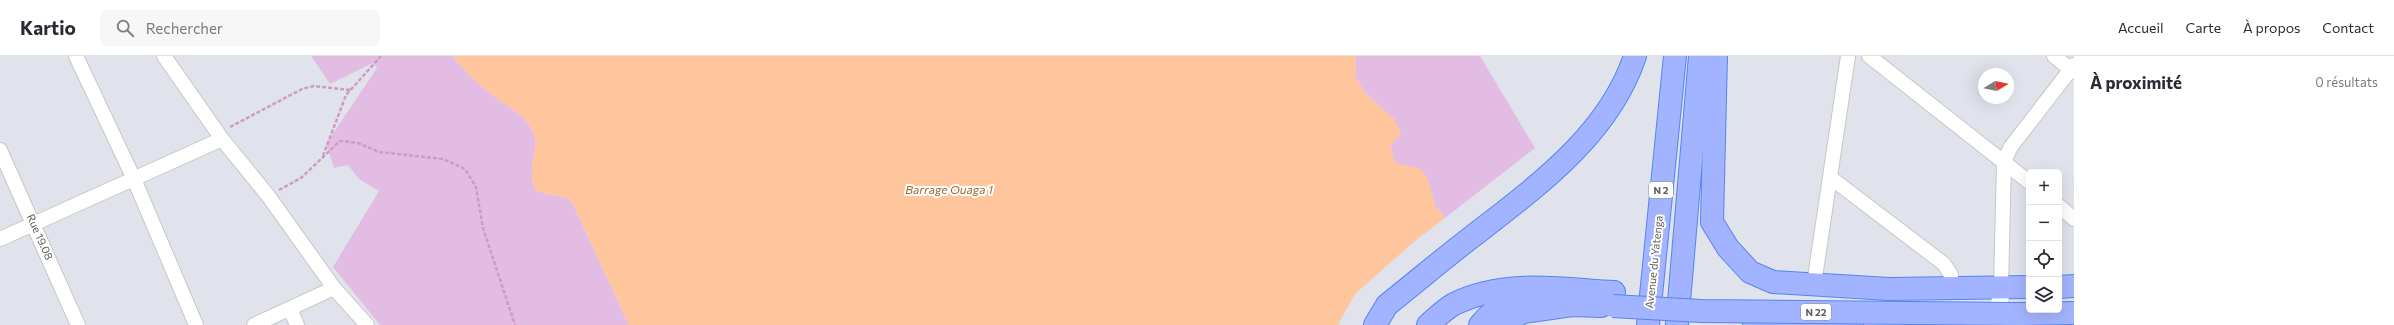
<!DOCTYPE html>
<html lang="fr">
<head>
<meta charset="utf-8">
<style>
	:root { --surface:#fff; --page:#f7f7f7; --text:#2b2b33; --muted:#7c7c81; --line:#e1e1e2 }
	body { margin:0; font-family:Commissioner,sans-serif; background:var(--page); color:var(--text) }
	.controls { position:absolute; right:12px; bottom:12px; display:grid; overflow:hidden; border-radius:6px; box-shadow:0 4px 16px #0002 }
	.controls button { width:36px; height:36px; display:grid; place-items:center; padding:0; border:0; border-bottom:1px solid var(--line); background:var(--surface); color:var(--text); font:20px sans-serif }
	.compass { position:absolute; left:1978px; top:12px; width:36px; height:36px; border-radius:50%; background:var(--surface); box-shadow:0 4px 16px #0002; rotate:80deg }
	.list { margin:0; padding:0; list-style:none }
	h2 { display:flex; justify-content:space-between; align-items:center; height:52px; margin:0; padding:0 16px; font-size:17px }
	h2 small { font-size:13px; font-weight:400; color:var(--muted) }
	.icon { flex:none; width:22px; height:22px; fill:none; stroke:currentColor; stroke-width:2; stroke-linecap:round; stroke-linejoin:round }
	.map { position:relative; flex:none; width:2074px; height:269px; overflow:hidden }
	header { display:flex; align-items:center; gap:24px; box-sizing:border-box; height:56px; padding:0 20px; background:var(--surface); border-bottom:1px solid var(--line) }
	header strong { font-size:19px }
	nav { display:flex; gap:22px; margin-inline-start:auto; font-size:14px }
	.search { width:280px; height:36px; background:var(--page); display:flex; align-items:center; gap:10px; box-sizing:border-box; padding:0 14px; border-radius:6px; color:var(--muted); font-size:15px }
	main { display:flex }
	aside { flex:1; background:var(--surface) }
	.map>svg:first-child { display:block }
	.green { fill:#e3bce4 }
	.water { fill:#ffc59d }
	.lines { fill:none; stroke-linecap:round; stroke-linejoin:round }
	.minor-casing { stroke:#c9c6c2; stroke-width:16 }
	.tertiary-casing { stroke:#c9c6c2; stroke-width:18 }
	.primary-casing { stroke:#5484f0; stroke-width:24 }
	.path { stroke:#cf9bc2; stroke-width:2.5; stroke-dasharray:4 2; stroke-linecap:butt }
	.minor { stroke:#fff; stroke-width:14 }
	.tertiary { stroke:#fff; stroke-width:17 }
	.primary { stroke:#a2b4ff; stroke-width:22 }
	.primary-bridge-casing { stroke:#5484f0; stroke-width:24; stroke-linecap:butt }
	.primary-bridge { stroke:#a2b4ff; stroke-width:22 }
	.labels { text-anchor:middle; stroke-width:4; stroke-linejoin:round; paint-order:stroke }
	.shield { fill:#fff; stroke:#908e8b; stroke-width:1 }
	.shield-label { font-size:10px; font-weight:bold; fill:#615d59 }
	.street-label { font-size:11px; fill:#615d59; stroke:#fff }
	.water-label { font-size:12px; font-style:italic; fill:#9e6937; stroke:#fff }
</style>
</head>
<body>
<header>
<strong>Kartio</strong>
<div class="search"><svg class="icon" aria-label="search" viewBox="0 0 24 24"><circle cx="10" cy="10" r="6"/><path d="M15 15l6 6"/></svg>Rechercher</div>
<nav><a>Accueil</a><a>Carte</a><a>À propos</a><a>Contact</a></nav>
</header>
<main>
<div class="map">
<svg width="2074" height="269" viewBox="0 0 2074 269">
	<rect width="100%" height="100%" fill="#e0e3ec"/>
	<g class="green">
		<path d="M311,0H453C464,15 480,30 495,41C509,52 527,59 534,78C540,96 525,110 536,135C548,139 560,139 571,144L629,269H380L333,211L379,135L359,123L348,109L334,112L326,88L377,12L373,7L330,28Z"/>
		<polygon points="1356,0 1480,0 1535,92 1445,162 1435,150 1427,121 1395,107 1390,89 1395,64 1364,36 1355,20"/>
	</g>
	<path class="water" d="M453,0H1356L1355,20L1364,36L1395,64L1401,78L1390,89L1395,107L1420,113L1427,121L1435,150L1445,162L1416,184L1355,238L1338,269H629L571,144C560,139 548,139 536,135C525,110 540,96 534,78C527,59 509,52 495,41C480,30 464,15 453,0Z"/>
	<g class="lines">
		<defs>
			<g id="minor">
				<polyline points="76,0 134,123 196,269"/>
				<polyline points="164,0 222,83 269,141 334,232 367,269"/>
				<polyline points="1869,0 2029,126"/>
				<polyline points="2054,0 2074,16"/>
				<polyline points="0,94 78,269"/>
				<polyline points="1831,122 1944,208 1951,219 1952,232"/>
				<polyline points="2059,150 2074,163"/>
				<polyline points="0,183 222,83"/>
				<polyline points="1814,228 1848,0"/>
				<polyline points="2001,232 2004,106 2010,92 2074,9"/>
				<polyline points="290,253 297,269"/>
				<polyline points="254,269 334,232"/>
			</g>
			<polyline id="tertiary" points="1998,269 2001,232"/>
			<g id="primary">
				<polyline points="1716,0 1712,166 1728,192 1750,216 1773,226 1889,233 2029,231"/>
				<polyline points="2059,231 2074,230"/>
				<polyline points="2020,258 2074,257"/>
				<path d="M1375,269L1387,249C1416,226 1444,202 1473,180C1536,131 1609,79 1635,0"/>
				<path d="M1428,269C1436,262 1445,253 1454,248C1505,223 1560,233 1614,236"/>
				<path d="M1480,269C1496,250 1509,244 1534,239"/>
				<polyline points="1502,269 1523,256 1572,249 1601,250"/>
				<polyline points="1648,269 1675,0"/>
				<polyline points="1677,269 1700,0"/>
				<polyline points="1754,269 1852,269"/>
			</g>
		</defs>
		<use href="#minor" class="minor-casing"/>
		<use href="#tertiary" class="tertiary-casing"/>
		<use href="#primary" class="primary-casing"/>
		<g class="path">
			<polyline points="230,71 302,33 314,30 350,34"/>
			<polyline points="323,100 346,39 381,0"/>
			<polyline points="279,134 301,122 340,85 358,87 379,96 443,103 465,113 476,131 483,172 515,269"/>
		</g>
		<use href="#minor" class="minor"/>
		<use href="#tertiary" class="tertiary"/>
		<use href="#primary" class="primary"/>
		<defs>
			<polyline id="primary-bridge" points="1613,250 1701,255 2020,258"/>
		</defs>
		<use href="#primary-bridge" class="primary-bridge-casing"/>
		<use href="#primary-bridge" class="primary-bridge"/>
	</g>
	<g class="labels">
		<g class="shield">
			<rect x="1649" y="126" width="24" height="16" rx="3"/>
			<rect x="1801" y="248" width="30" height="16" rx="3"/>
		</g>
		<g class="shield-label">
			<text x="1661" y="138">N 2</text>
			<text x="1816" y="260">N 22</text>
		</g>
		<g class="street-label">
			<text transform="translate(40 181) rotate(66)" y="4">Rue 19.08</text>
			<text transform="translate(1654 206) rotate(-84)" y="4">Avenue du Yatenga</text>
		</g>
		<g class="water-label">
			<text x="949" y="138">Barrage Ouaga 1</text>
		</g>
	</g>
</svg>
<div class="controls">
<button>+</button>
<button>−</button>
<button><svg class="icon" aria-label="locate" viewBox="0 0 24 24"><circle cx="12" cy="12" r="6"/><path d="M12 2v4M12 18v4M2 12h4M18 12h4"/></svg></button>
<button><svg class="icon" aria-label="layers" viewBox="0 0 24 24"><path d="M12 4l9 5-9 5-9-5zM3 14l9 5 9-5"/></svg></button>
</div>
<svg class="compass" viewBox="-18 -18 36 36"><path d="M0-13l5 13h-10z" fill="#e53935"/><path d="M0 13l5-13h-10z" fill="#7c7c81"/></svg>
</div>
<aside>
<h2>À proximité<small>0 résultats</small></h2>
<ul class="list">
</ul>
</aside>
</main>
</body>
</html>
